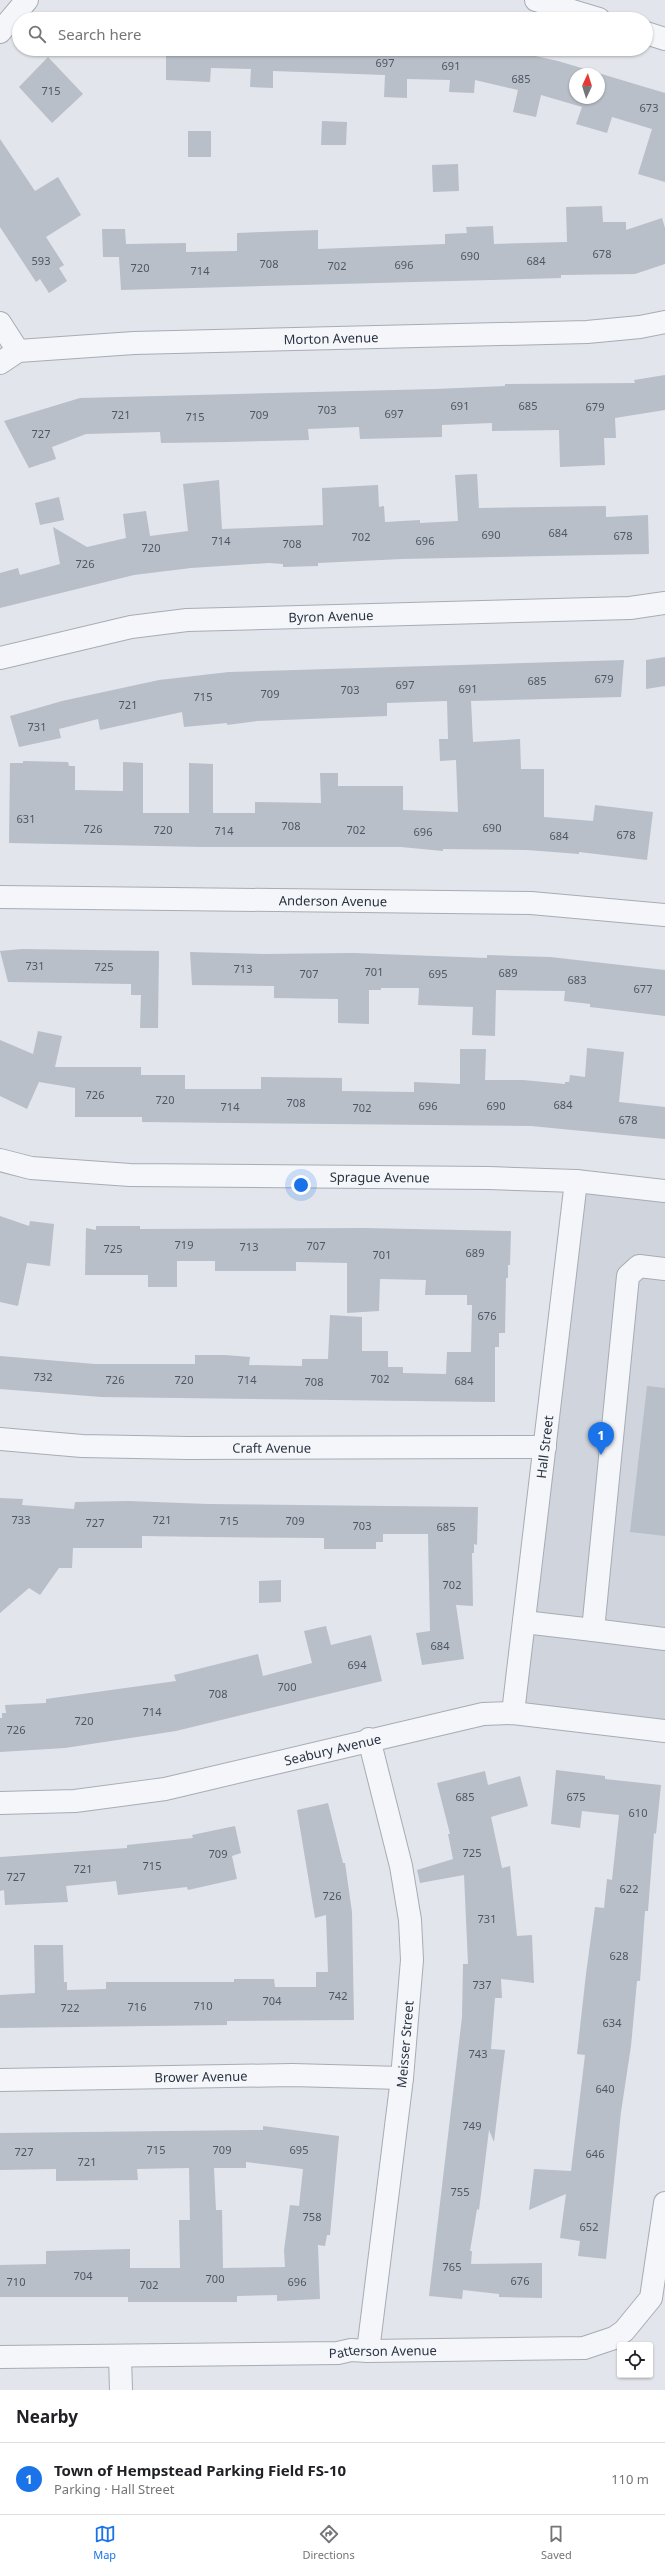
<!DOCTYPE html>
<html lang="en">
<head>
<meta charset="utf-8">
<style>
	:root { --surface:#fff; --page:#f6f6f6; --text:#202124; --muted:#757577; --line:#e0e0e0; --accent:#1a73e8 }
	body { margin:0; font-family:"Noto Sans",sans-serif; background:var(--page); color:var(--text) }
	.controls { position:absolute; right:12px; bottom:12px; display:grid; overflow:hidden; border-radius:4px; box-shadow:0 1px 3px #0004 }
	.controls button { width:36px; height:36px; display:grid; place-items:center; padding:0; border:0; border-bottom:1px solid var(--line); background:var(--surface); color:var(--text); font:20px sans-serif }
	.compass { position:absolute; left:569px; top:68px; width:36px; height:36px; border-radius:50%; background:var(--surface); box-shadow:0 1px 3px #0004; rotate:4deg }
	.you { position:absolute; left:301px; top:1185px; width:14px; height:14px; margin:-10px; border:3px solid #fff; border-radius:50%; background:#1a73e8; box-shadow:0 0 0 6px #1a73e833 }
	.badge { display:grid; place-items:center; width:26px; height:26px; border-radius:50%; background:var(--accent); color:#fff; font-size:13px; font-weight:700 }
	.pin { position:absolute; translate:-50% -33px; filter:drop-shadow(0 1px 2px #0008) }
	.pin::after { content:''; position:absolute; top:21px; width:14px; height:12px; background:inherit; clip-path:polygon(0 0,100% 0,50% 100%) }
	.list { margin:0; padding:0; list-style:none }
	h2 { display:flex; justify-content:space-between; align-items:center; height:52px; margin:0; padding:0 16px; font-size:17px }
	h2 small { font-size:13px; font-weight:400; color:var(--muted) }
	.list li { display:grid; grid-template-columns:26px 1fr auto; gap:12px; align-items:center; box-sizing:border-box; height:72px; padding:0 16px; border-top:1px solid var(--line) }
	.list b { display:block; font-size:15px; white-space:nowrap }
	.list p { margin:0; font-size:13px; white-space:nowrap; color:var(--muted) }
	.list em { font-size:13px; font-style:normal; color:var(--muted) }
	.icon { flex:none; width:22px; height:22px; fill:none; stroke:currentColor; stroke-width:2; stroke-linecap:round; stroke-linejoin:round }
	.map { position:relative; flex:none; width:665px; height:2390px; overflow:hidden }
	.search { position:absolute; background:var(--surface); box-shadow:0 1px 3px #0004; left:12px; right:12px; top:12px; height:44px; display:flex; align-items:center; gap:10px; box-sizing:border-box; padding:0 14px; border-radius:22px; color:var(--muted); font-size:15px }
	.sheet { height:124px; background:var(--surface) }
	nav { display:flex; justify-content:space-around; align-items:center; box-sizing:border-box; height:56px; border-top:1px solid var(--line); background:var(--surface); font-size:11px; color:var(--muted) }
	nav a { display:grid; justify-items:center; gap:2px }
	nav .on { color:var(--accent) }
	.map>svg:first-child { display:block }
	.built { fill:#cfd4dd }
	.building { fill:#b8bfc8; fill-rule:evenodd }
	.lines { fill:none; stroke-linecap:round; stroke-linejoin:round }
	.minor-casing { stroke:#a7acb5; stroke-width:24 }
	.minor { stroke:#f5f6f9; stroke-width:22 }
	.labels { text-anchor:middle; stroke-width:3; stroke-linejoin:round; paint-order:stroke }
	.number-label { font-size:11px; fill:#4d5664 }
	.street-label { font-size:13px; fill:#293343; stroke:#f1f4f8 }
</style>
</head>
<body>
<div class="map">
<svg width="665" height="2390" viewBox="0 0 665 2390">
	<rect width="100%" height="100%" fill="#e2e5eb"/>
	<polygon class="built" points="576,1185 665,1196 665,1731 513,1713"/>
	<g class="building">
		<polygon points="85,12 111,19 84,19"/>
		<polygon points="94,49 120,49 119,56"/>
		<path d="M166,49H504L558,61L665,93V182L638,174L652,129L612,117L607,133L576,124L582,107L541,95L536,117L513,112L518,90L475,80L474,93L449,92L450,80L407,79V98L384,97L385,75L273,71V88L250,87L251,69L211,68L210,82L166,80ZM575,74H599V98H575Z"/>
		<polygon points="48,57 83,94 52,123 19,87"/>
		<polygon points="322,121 347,122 346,145 321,145"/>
		<rect x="188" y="131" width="23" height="26"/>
		<polygon points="0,139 35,191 58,177 81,215 46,237 64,265 59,268 67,281 49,293 40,279 36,282 0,227"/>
		<polygon points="458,164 459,191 433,192 432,165"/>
		<polygon points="602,206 603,222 626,222 626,230 662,218 665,228 665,264 635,274 561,275 561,278 121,290 119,257 103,257 102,229 125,229 126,244 186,243 186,252 237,251 237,233 318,230 318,249 445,244 445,234 467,233 466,227 493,226 494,244 567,242 566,207"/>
		<polygon points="665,375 665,410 615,418 616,438 604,438 605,465 560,467 559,430 492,431 492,423 442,425 442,437 360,439 359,427 308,429 309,440 227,442 161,443 160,432 86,434 52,447 56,459 29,468 4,421 80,398 435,389 505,386 505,384 635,383 634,380"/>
		<polygon points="477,474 479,508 606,506 606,517 648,515 649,554 402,559 318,563 318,566 283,567 283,564 269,563 191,568 134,575 0,608 0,573 18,568 20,575 60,564 53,527 87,547 126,538 123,514 146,511 150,536 188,531 183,484 219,480 222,529 323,525 322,488 378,485 379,507 384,506 385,522 420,520 420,523 458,521 455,475"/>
		<polygon points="59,497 64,520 40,525 35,503"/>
		<polygon points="665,657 665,686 646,689 646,660"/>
		<polygon points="624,660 621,697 471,701 473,742 520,739 521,769 544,769 544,817 593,821 595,805 653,812 647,860 579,852 579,854 527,850 443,849 443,851 401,847 203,847 9,843 10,763 23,763 23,761 68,762 69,766 75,766 75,790 123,791 123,762 143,763 143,813 189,813 189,763 213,764 213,813 255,813 255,802 321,803 320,773 338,773 338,786 403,786 403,810 458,812 456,760 440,761 439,739 448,739 447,701 387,703 387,716 257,721 227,725 227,723 184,727 182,712 100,730 98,719 59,729 61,738 19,747 10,716 62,701 159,680 229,672"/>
		<polygon points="22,949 159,951 158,1028 140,1028 141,995 131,995 131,984 8,982 0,951"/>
		<polygon points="190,952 264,954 354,953 487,958 487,955 550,957 665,970 665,1016 590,1007 590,1004 564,1001 565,991 496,990 495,1036 472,1035 473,1007 418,1005 419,988 381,988 381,990 369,990 369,1024 338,1023 338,999 274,998 274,986 192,985"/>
		<polygon points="38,1031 62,1036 55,1067 141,1067 141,1075 185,1075 185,1089 261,1089 261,1077 342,1078 342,1091 414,1092 414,1082 460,1084 460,1049 486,1049 485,1080 523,1080 565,1084 565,1082 569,1082 570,1075 585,1077 587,1048 624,1052 619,1102 665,1107 665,1139 531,1126 142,1122 142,1117 75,1117 75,1088 39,1082 27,1109 0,1096 0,1040 33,1054"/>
		<polygon points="0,1216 29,1226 30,1221 54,1224 50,1266 27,1263 18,1306 0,1302"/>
		<polygon points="96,1226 140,1226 140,1229 363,1228 511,1231 510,1265 508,1265 508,1278 506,1278 505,1333 499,1333 499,1347 495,1347 495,1402 101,1397 0,1389 0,1356 95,1364 195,1364 195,1355 225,1355 250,1357 249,1365 302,1366 302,1359 328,1359 330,1315 362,1317 362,1351 388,1351 388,1367 403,1367 403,1373 446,1374 447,1352 471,1352 472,1305 467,1305 467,1295 425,1295 426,1280 380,1279 379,1311 347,1313 347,1263 296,1262 296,1271 215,1271 215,1261 177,1261 177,1287 148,1287 148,1275 85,1275 86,1228 96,1230"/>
		<polygon points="647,1386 665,1388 665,1536 630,1532"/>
		<polygon points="0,1498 23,1499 22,1505 74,1509 75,1502 128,1501 208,1504 478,1507 477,1545 474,1544 474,1553 472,1553 473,1606 456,1605 464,1659 422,1665 416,1633 430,1631 428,1534 383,1534 383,1542 376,1542 376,1549 324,1549 324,1538 208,1537 142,1536 142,1548 73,1548 72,1568 59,1568 40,1595 29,1588 0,1613"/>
		<polygon points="281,1580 281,1602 259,1603 259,1581"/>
		<polygon points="326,1626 331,1645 371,1635 382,1681 176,1731 65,1748 0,1752 0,1718 2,1718 2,1713 6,1713 5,1705 46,1703 46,1699 176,1681 174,1675 258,1654 263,1676 312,1663 304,1631"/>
		<polygon points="556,1770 605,1776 605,1779 661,1785 656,1834 654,1833 648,1911 645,1911 640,1981 637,1981 631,2046 621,2112 606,2259 578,2256 580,2241 560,2238 566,2194 529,2210 534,2169 571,2171 585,2055 577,2054 586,1974 595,1907 604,1908 607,1879 612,1880 619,1815 582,1811 580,1828 551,1824"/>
		<polygon points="485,1771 488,1785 520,1776 528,1806 491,1817 502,1868 510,1866 517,1936 532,1935 534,1983 501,1979 502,1998 495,1998 491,2049 505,2050 494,2142 489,2130 479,2210 477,2209 470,2251 472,2251 471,2264 542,2263 542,2298 499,2297 499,2294 463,2290 462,2299 429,2296 462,2017 463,1964 468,1964 464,1875 420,1883 417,1870 453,1859 448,1834 450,1834 437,1783"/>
		<polygon points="328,1803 343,1863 345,1863 352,1912 354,2020 227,2021 227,2025 0,2028 0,1995 35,1993 34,1945 63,1945 64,1982 67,1982 67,1990 106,1989 106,1982 234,1982 234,1979 274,1979 275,1987 316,1987 316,1972 328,1972 326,1915 315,1918 297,1810"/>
		<polygon points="235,1826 241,1853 232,1856 237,1879 188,1890 187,1887 118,1895 116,1881 66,1886 68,1902 5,1905 4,1890 0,1891 0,1857 127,1848 127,1845 193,1838 192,1835"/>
		<path d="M263,2126L339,2136L330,2235H327L325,2246L318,2245L320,2299L277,2301V2295L237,2296V2302H128V2297H0V2265L46,2264V2251L130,2249V2268H180L179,2220H190L189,2168L137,2169L138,2180L56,2181V2169L0,2170V2133L263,2130ZM246,2162L303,2169L299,2206L290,2205L284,2250L285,2267L223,2268L222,2210H216L214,2168H246Z"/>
	</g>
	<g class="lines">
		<defs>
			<g id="minor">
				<polyline points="536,0 599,19"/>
				<polyline points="0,32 27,0"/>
				<polyline points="646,33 665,39"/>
				<polyline points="0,323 18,351"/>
				<path id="s1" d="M0,363L18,351L134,343L587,332L640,327L665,322"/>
				<path id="s2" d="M0,658L131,627L187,620L630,608L665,603"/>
				<path id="s3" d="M0,897L531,903L665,915"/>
				<path id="s4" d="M0,1160L31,1168L130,1175L489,1178L576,1181L665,1191"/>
				<path id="s5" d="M0,1439L82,1446L188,1448L545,1447"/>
				<polyline points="524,1622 593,1630 628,1276 639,1266 665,1269"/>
				<polyline points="593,1630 665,1639"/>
				<path id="s6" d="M513,1713L576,1181"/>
				<path id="s7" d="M0,1803L75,1801L165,1789L483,1714L513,1713L665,1731"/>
				<path id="s8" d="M0,2080L292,2075L402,2078"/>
				<path id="s9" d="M368,2351L402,2078L412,1960L410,1920L401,1866L369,1739"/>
				<polyline points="120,2356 121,2390"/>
				<path id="s10" d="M0,2357L338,2353L351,2350L368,2351L584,2348L614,2338L624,2331L651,2298L665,2203"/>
			</g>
		</defs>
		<use href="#minor" class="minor-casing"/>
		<use href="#minor" class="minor"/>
	</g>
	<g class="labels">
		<g class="number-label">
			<text x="385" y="67">697</text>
			<text x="451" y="70">691</text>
			<text x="521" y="83">685</text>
			<text x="51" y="95">715</text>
			<text x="649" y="112">673</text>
			<text x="602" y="258">678</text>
			<text x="470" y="260">690</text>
			<text x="41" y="265">593</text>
			<text x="536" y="265">684</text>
			<text x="269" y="268">708</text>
			<text x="404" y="269">696</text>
			<text x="337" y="270">702</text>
			<text x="140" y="272">720</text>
			<text x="200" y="275">714</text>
			<text x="460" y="410">691</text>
			<text x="528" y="410">685</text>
			<text x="595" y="411">679</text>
			<text x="327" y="414">703</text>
			<text x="394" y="418">697</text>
			<text x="121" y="419">721</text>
			<text x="259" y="419">709</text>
			<text x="195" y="421">715</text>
			<text x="41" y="438">727</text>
			<text x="558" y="537">684</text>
			<text x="491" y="539">690</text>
			<text x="623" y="540">678</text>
			<text x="361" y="541">702</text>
			<text x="221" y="545">714</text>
			<text x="425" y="545">696</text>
			<text x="292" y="548">708</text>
			<text x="151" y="552">720</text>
			<text x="85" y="568">726</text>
			<text x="604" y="683">679</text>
			<text x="537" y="685">685</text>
			<text x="405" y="689">697</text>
			<text x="468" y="693">691</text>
			<text x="350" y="694">703</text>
			<text x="270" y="698">709</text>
			<text x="203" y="701">715</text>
			<text x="128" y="709">721</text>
			<text x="37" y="731">731</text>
			<text x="26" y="823">631</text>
			<text x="291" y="830">708</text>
			<text x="492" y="832">690</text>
			<text x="93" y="833">726</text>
			<text x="163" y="834">720</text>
			<text x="356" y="834">702</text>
			<text x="224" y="835">714</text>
			<text x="423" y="836">696</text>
			<text x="626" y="839">678</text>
			<text x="559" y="840">684</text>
			<text x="35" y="970">731</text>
			<text x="104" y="971">725</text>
			<text x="243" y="973">713</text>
			<text x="374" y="976">701</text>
			<text x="508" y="977">689</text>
			<text x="309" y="978">707</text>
			<text x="438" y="978">695</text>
			<text x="577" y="984">683</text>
			<text x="643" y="993">677</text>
			<text x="95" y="1099">726</text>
			<text x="165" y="1104">720</text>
			<text x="296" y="1107">708</text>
			<text x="563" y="1109">684</text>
			<text x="428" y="1110">696</text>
			<text x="496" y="1110">690</text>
			<text x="230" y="1111">714</text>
			<text x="362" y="1112">702</text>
			<text x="628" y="1124">678</text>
			<text x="184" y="1249">719</text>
			<text x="316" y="1250">707</text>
			<text x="249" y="1251">713</text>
			<text x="113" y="1253">725</text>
			<text x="475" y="1257">689</text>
			<text x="382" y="1259">701</text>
			<text x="487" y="1320">676</text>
			<text x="43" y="1381">732</text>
			<text x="380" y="1383">702</text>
			<text x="115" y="1384">726</text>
			<text x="184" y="1384">720</text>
			<text x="247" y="1384">714</text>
			<text x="464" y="1385">684</text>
			<text x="314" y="1386">708</text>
			<text x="21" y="1524">733</text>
			<text x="162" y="1524">721</text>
			<text x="229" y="1525">715</text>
			<text x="295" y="1525">709</text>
			<text x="95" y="1527">727</text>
			<text x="362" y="1530">703</text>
			<text x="446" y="1531">685</text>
			<text x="452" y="1589">702</text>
			<text x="440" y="1650">684</text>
			<text x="357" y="1669">694</text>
			<text x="287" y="1691">700</text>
			<text x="218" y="1698">708</text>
			<text x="152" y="1716">714</text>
			<text x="84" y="1725">720</text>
			<text x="16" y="1734">726</text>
			<text x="465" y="1801">685</text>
			<text x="576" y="1801">675</text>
			<text x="638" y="1817">610</text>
			<text x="472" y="1857">725</text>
			<text x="218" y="1858">709</text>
			<text x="152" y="1870">715</text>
			<text x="83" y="1873">721</text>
			<text x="16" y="1881">727</text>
			<text x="629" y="1893">622</text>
			<text x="332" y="1900">726</text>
			<text x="487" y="1923">731</text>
			<text x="619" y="1960">628</text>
			<text x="482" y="1989">737</text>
			<text x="338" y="2000">742</text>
			<text x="272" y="2005">704</text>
			<text x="203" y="2010">710</text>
			<text x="137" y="2011">716</text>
			<text x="70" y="2012">722</text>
			<text x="612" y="2027">634</text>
			<text x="478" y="2058">743</text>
			<text x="605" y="2093">640</text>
			<text x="472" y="2130">749</text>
			<text x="156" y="2154">715</text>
			<text x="222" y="2154">709</text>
			<text x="299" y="2154">695</text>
			<text x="24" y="2156">727</text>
			<text x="595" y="2158">646</text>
			<text x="87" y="2166">721</text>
			<text x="460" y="2196">755</text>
			<text x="312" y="2221">758</text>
			<text x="589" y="2231">652</text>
			<text x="452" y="2271">765</text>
			<text x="83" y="2280">704</text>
			<text x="215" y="2283">700</text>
			<text x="520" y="2285">676</text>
			<text x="16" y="2286">710</text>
			<text x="297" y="2286">696</text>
			<text x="149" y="2289">702</text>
		</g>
		<g class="street-label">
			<text dy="5" stroke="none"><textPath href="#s1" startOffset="335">Morton Avenue</textPath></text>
			<text dy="5" stroke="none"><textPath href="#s2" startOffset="335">Byron Avenue</textPath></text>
			<text dy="5" stroke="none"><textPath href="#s3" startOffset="333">Anderson Avenue</textPath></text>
			<text dy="5" stroke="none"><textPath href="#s4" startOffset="381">Sprague Avenue</textPath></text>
			<text dy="5" stroke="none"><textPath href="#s6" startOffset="268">Hall Street</textPath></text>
			<text dy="5" stroke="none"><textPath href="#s5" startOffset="272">Craft Avenue</textPath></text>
			<text dy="5" stroke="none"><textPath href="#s7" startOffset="338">Seabury Avenue</textPath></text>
			<text dy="5" stroke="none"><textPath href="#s9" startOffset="309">Meisser Street</textPath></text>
			<text dy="5" stroke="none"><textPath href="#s8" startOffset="201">Brower Avenue</textPath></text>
			<text dy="5" stroke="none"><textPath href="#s10" startOffset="383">Patterson Avenue</textPath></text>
		</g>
	</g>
</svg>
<div class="controls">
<button><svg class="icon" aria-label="locate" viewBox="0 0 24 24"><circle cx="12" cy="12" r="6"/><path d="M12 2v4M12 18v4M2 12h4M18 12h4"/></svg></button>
</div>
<svg class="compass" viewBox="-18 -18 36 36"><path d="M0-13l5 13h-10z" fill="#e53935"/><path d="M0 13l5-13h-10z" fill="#757577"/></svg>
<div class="you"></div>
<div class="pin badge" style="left:601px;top:1455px">1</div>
<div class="search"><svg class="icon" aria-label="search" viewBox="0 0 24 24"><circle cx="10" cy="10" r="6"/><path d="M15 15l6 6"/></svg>Search here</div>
</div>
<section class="sheet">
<h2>Nearby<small></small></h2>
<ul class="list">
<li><span class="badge">1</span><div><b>Town of Hempstead Parking Field FS-10</b><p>Parking · Hall Street</p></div><em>110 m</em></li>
</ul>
</section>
<nav>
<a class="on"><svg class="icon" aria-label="map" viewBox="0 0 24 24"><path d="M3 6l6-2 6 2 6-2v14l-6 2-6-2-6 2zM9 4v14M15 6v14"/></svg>Map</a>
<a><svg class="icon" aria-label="directions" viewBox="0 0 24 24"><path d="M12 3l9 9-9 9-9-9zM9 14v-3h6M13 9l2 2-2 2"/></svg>Directions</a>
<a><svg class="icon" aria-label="saved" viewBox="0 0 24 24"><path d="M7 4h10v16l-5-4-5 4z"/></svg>Saved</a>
</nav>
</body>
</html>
